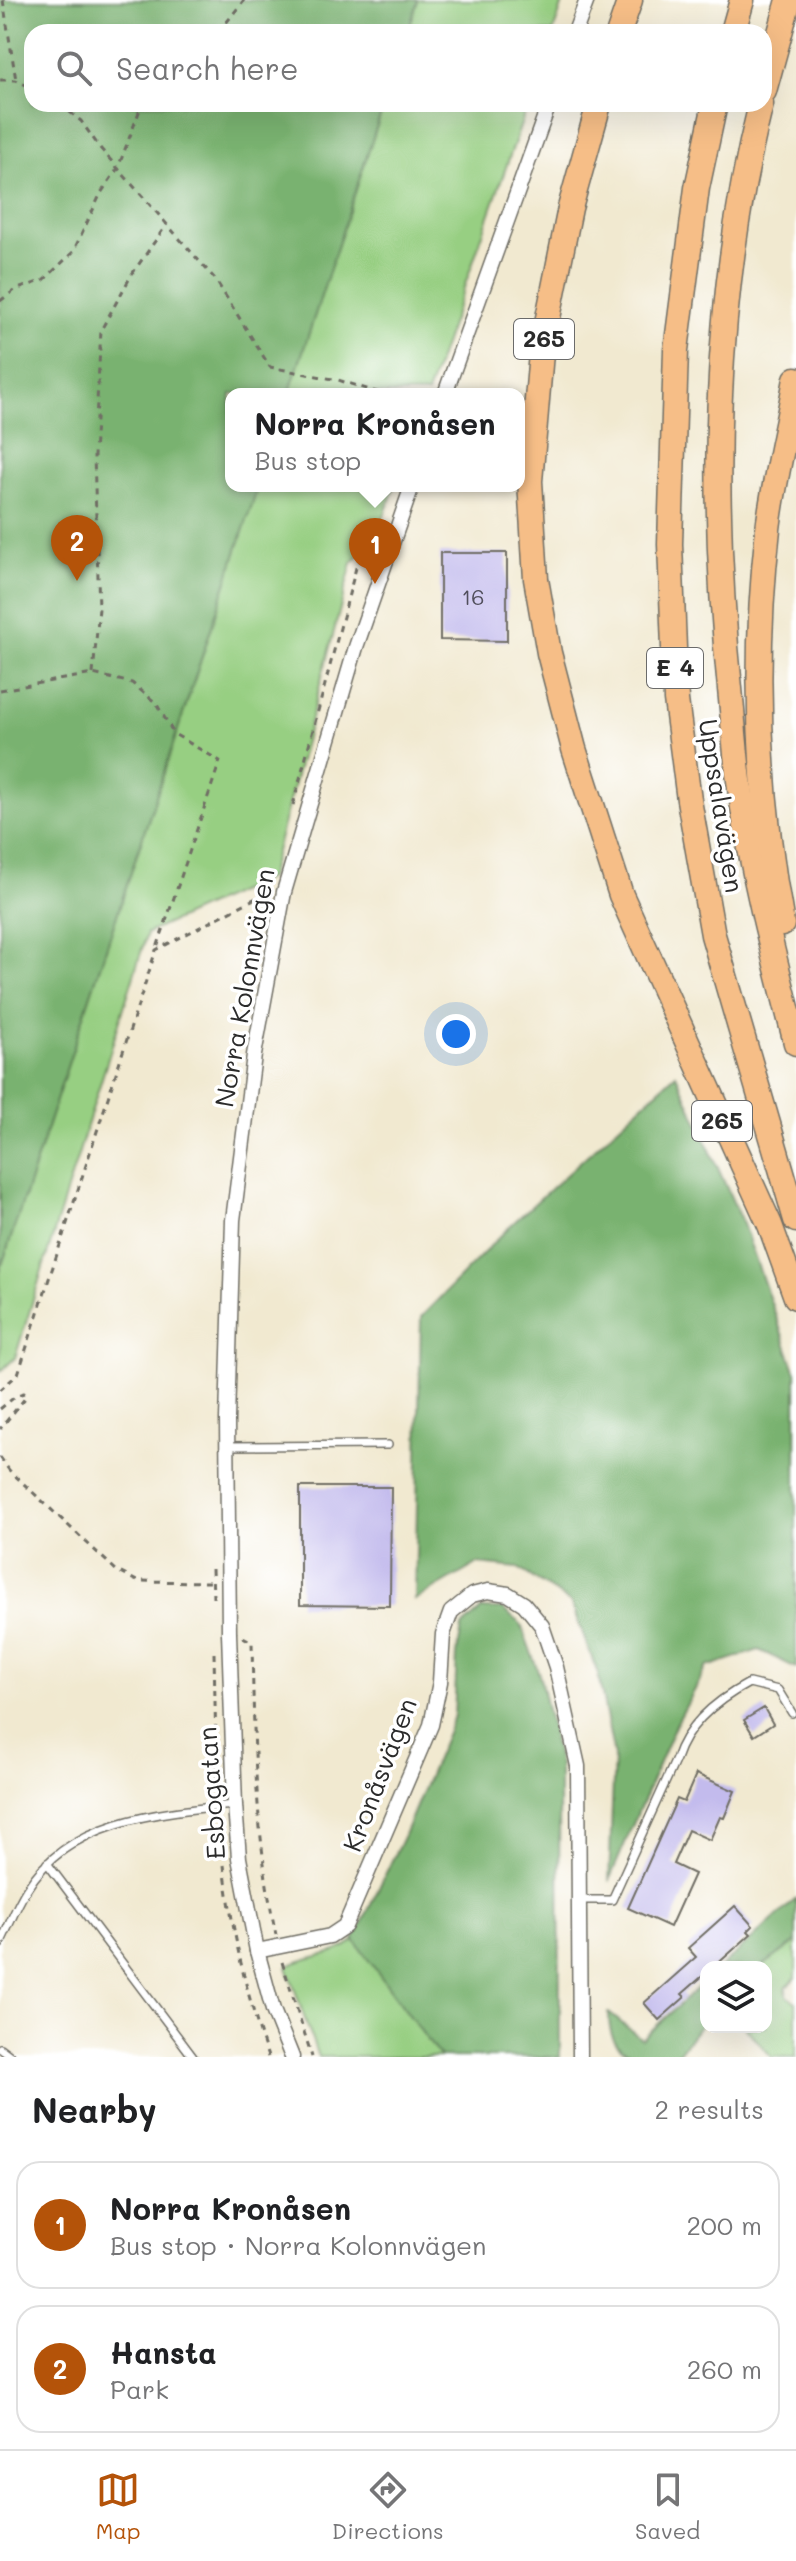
<!DOCTYPE html>
<html lang="en">
<head>
<meta charset="utf-8">
<style>
	:root { --surface:#fff; --page:#f2f2f2; --text:#202124; --muted:#757577; --line:#e0e0e0; --accent:#b45309 }
	body { margin:0; font-family:Mali,sans-serif; background:var(--page); color:var(--text) }
	.controls { position:absolute; right:24px; bottom:24px; display:grid; overflow:hidden; border-radius:16px; box-shadow:0 8px 32px #0002 }
	.controls button { width:72px; height:72px; display:grid; place-items:center; padding:0; border:0; border-bottom:2px solid var(--line); background:var(--surface); color:var(--text); font:40px sans-serif }
	.you { position:absolute; left:456px; top:1034px; width:28px; height:28px; margin:-20px; border:6px solid #fff; border-radius:50%; background:#1a73e8; box-shadow:0 0 0 12px #1a73e833 }
	.badge { display:grid; place-items:center; width:52px; height:52px; border-radius:50%; background:var(--accent); color:#fff; font-size:26px; font-weight:700 }
	.pin { position:absolute; translate:-50% -66px; filter:drop-shadow(0 2px 4px #0008) }
	.pin::after { content:''; position:absolute; top:42px; width:28px; height:24px; background:inherit; clip-path:polygon(0 0,100% 0,50% 100%) }
	.popup { position:absolute; left:225px; top:388px; width:300px; height:104px; box-sizing:border-box; display:grid; place-content:center; border-radius:16px; background:var(--surface); filter:drop-shadow(0 2px 6px #0005); font-size:26px; white-space:nowrap; color:var(--muted) }
	.popup b { font-size:30px; color:var(--text) }
	.popup::after { content:''; position:absolute; left:50%; top:100%; margin-left:-16px; border:16px solid transparent; border-top-color:var(--surface) }
	.list { margin:0; padding:0; list-style:none }
	h2 { display:flex; justify-content:space-between; align-items:center; height:104px; margin:0; padding:0 32px; font-size:34px }
	h2 small { font-size:26px; font-weight:400; color:var(--muted) }
	.list li { display:grid; grid-template-columns:52px 1fr auto; gap:24px; align-items:center; box-sizing:border-box; height:128px; margin:0 16px 16px; padding:0 16px; border:2px solid var(--line); border-radius:24px }
	.list b { display:block; font-size:30px; white-space:nowrap }
	.list p { margin:0; font-size:26px; white-space:nowrap; color:var(--muted) }
	.list em { font-size:26px; font-style:normal; color:var(--muted) }
	.icon { flex:none; width:44px; height:44px; fill:none; stroke:currentColor; stroke-width:2; stroke-linecap:round; stroke-linejoin:round }
	.map { position:relative; flex:none; width:796px; height:2057px; overflow:hidden }
	.search { position:absolute; background:var(--surface); box-shadow:0 8px 32px #0002; left:24px; right:24px; top:24px; height:88px; display:flex; align-items:center; gap:20px; box-sizing:border-box; padding:0 28px; border-radius:24px; color:var(--muted); font-size:30px }
	.sheet { height:392px; background:var(--surface) }
	nav { display:flex; justify-content:space-around; align-items:center; box-sizing:border-box; height:112px; border-top:2px solid var(--line); background:var(--surface); font-size:22px; color:var(--muted) }
	nav a { display:grid; justify-items:center; gap:4px }
	nav .on { color:var(--accent) }
	.map>svg:first-child { display:block }
	.green { fill:#97cf82; stroke:#617d56; stroke-width:2 }
	.forest { fill:#79b270; stroke:#526e4e; stroke-width:2 }
	.building { fill:#c3bbed }
	.lines { fill:none; stroke-linecap:round; stroke-linejoin:round }
	.lane-casing { stroke:#706e65; stroke-width:10 }
	.street-casing { stroke:#706e65; stroke-width:17 }
	.highway-casing { stroke:#706e65; stroke-width:27 }
	.path { stroke:#706e65; stroke-width:3; stroke-dasharray:6 6; stroke-linecap:butt }
	.lane { stroke:#fff; stroke-width:7 }
	.street { stroke:#fff; stroke-width:14 }
	.highway { stroke:#f6be87; stroke-width:24 }
	.labels { text-anchor:middle; stroke-width:7; stroke-linejoin:round; paint-order:stroke }
	.number-label { font-size:22px; fill:#514f5c }
	.shield { fill:#fff; stroke:#6b6b6b; stroke-width:2 }
	.shield-label { font-size:24px; font-weight:bold; fill:#2b2b2b }
	.street-label { font-size:26px; fill:#2b2b2b; stroke:#fff }
</style>
</head>
<body>
<div class="map">
<svg width="796" height="2057" viewBox="0 0 796 2057">
	<rect width="100%" height="100%" fill="#fff"/>
	<filter id="ink" filterUnits="userSpaceOnUse"><feTurbulence type="fractalNoise" baseFrequency=".0125" numOctaves="2"/><feDisplacementMap in="SourceGraphic" scale="16" xChannelSelector="R" yChannelSelector="G"/><feConvolveMatrix kernelMatrix="1 2 1 2 8 2 1 2 1" color-interpolation-filters="sRGB"/></filter>
	<filter id="wash" filterUnits="userSpaceOnUse"><feTurbulence type="fractalNoise" baseFrequency=".006" numOctaves="4" result="noise"/><feDisplacementMap in="SourceGraphic" scale="32" xChannelSelector="R" yChannelSelector="G"/><feGaussianBlur stdDeviation="1.8" result="paint"/><feColorMatrix in="noise" values="0 0 0 0 0 0 0 0 0 0 0 0 0 0 0 0 0 1.4 0 .05"/><feComposite in="paint" operator="in"/></filter>
	<g filter="url(#wash)">
		<rect width="100%" height="100%" fill="#f1e9d0"/>
		<g class="green">
			<polygon points="418,0 564,0 553,32 408,32"/>
			<polygon points="384,104 528,104 427,394 289,394"/>
			<polygon points="258,486 395,486 376,538 352,563 269,878 147,933 15,1358 0,1372 0,1271"/>
			<path d="M354,1940L440,2057H318L287,1967C308,1954 335,1958 354,1940Z"/>
			<polygon points="796,1942 796,1977 786,1987 787,1996 796,2002 796,2057 772,2057 745,2027 766,2027 766,1967 761,1967"/>
		</g>
		<g class="forest">
			<polygon points="0,0 418,0 408,32 32,32 32,104 384,104 289,394 231,394 231,486 258,486 0,1271"/>
			<polygon points="676,1074 743,1224 796,1373 796,1668 759,1650 707,1667 672,1732 609,1881 614,1756 598,1674 571,1603 518,1568 477,1564 415,1600 421,1317 511,1225"/>
			<polygon points="482,1609 502,1609 521,1624 540,1677 559,1765 560,2057 440,2057 354,1940 404,1835 454,1716 457,1654 462,1627"/>
			<polygon points="796,1899 796,1942 761,1967 721,1967"/>
			<path d="M706,1980V2018L675,2057C634,2057 608,2057 609,2013L642,2039Z"/>
		</g>
		<g id="blocks">
			<g class="building">
				<polygon points="440,553 507,553 507,641 440,640"/>
				<polygon points="300,1487 391,1487 390,1606 300,1605"/>
				<polygon points="764,1708 773,1724 754,1736 744,1720"/>
				<polygon points="696,1774 735,1791 724,1818 720,1817 710,1840 688,1830 673,1864 694,1874 670,1927 628,1908 677,1799 684,1802"/>
				<polygon points="735,1906 753,1926 748,1931 751,1934 714,1967 706,1967 706,1973 682,1994 685,1997 659,2020 644,2003 696,1957 688,1948"/>
			</g>
		</g>
	</g>
	<g filter="url(#ink)">
		<use href="#blocks" fill-opacity="0" stroke="#706e65" stroke-width="2"/>
		<g class="lines">
			<defs>
				<g id="lane">
					<polyline points="228,1446 388,1445"/>
					<polyline points="47,1863 193,2057"/>
					<path d="M579,1900H612L676,1759C687,1724 717,1700 749,1683L778,1690L792,1713"/>
					<path d="M0,1944C9,1926 16,1906 27,1889C69,1819 161,1812 235,1805"/>
					<polyline points="0,2048 12,2057"/>
				</g>
				<g id="street">
					<polyline points="575,32 587,0"/>
					<polyline points="445,394 549,104"/>
					<polyline points="257,1951 330,1936 345,1926 431,1725 440,1682 443,1634 451,1612 472,1595 488,1591 508,1594 524,1604 542,1626 556,1667 578,1766 580,2057"/>
					<polyline points="292,2057 273,2010 257,1951 239,1858 235,1805 229,1633 227,1420 233,1220 254,1055 284,892 356,647 412,486"/>
				</g>
				<g id="highway">
					<polyline points="619,32 630,0"/>
					<polyline points="733,32 742,0"/>
					<polyline points="764,91 789,0"/>
					<polyline points="599,104 570,208 541,353 530,481 536,579 549,653 574,749 621,895 770,1225 796,1297"/>
					<polyline points="715,104 697,188 676,350 670,544 676,700 689,800 713,935 796,1220"/>
					<path d="M761,104C712,299 710,500 731,699C734,731 736,763 741,795C753,879 775,961 796,1043"/>
					<path d="M782,924C758,794 753,661 768,529C774,479 787,429 796,379"/>
				</g>
			</defs>
			<use href="#lane" class="lane-casing"/>
			<use href="#street" class="street-casing"/>
			<use href="#highway" class="highway-casing"/>
			<g class="path">
				<polyline points="3,0 16,80"/>
				<polyline points="219,32 244,0"/>
				<polyline points="0,80 16,80 32,88"/>
				<polyline points="60,104 81,121 100,148 215,279 270,367 338,380 383,394"/>
				<polyline points="0,301 15,290 44,280 73,252 101,193 118,168 142,104"/>
				<polyline points="93,674 99,608 94,456 101,330 132,274 167,224"/>
				<polyline points="0,690 93,674 132,683 156,703 174,734 220,761 157,948"/>
				<polyline points="293,805 357,564 376,544"/>
				<polyline points="0,1390 18,1374 156,950 254,899 270,897"/>
				<polyline points="0,1409 17,1395 24,1393 26,1397 0,1429"/>
				<polyline points="0,1457 9,1470 117,1571 137,1581 212,1582"/>
				<polyline points="212,1569 213,1598"/>
				<path d="M243,1637L252,1642C254,1742 255,1835 276,1935"/>
				<polyline points="214,1653 217,1798"/>
				<polyline points="218,1817 223,1853"/>
				<path d="M224,1865C232,1931 246,1994 268,2057"/>
				<polyline points="282,1962 312,2057"/>
			</g>
			<use href="#lane" class="lane"/>
			<use href="#street" class="street"/>
			<use href="#highway" class="highway"/>
		</g>
	</g>
	<g class="labels">
		<g class="number-label">
			<text x="473" y="605">16</text>
		</g>
		<g class="shield">
			<rect x="514" y="319" width="60" height="40" rx="6"/>
			<rect x="647" y="648" width="56" height="40" rx="6"/>
			<rect x="692" y="1101" width="60" height="40" rx="6"/>
		</g>
		<g class="shield-label">
			<text x="544" y="347">265</text>
			<text x="675" y="676">E 4</text>
			<text x="722" y="1129">265</text>
		</g>
		<g class="street-label">
			<text transform="translate(721 806) rotate(81)" y="9">Uppsalavägen</text>
			<text transform="translate(245 988) rotate(-80)" y="9">Norra Kolonnvägen</text>
			<text transform="translate(380 1775) rotate(-69)" y="9">Kronåsvägen</text>
			<text transform="translate(212 1793) rotate(-94)" y="9">Esbogatan</text>
		</g>
	</g>
</svg>
<div class="controls">
<button><svg class="icon" aria-label="layers" viewBox="0 0 24 24"><path d="M12 4l9 5-9 5-9-5zM3 14l9 5 9-5"/></svg></button>
</div>
<div class="you"></div>
<div class="pin badge" style="left:375px;top:584px">1</div>
<div class="popup"><b>Norra Kronåsen</b>Bus stop</div>
<div class="pin badge" style="left:77px;top:581px">2</div>
<div class="search"><svg class="icon" aria-label="search" viewBox="0 0 24 24"><circle cx="10" cy="10" r="6"/><path d="M15 15l6 6"/></svg>Search here</div>
</div>
<section class="sheet">
<h2>Nearby<small>2 results</small></h2>
<ul class="list">
<li><span class="badge">1</span><div><b>Norra Kronåsen</b><p>Bus stop · Norra Kolonnvägen</p></div><em>200 m</em></li>
<li><span class="badge">2</span><div><b>Hansta</b><p>Park</p></div><em>260 m</em></li>
</ul>
</section>
<nav>
<a class="on"><svg class="icon" aria-label="map" viewBox="0 0 24 24"><path d="M3 6l6-2 6 2 6-2v14l-6 2-6-2-6 2zM9 4v14M15 6v14"/></svg>Map</a>
<a><svg class="icon" aria-label="directions" viewBox="0 0 24 24"><path d="M12 3l9 9-9 9-9-9zM9 14v-3h6M13 9l2 2-2 2"/></svg>Directions</a>
<a><svg class="icon" aria-label="saved" viewBox="0 0 24 24"><path d="M7 4h10v16l-5-4-5 4z"/></svg>Saved</a>
</nav>
</body>
</html>
